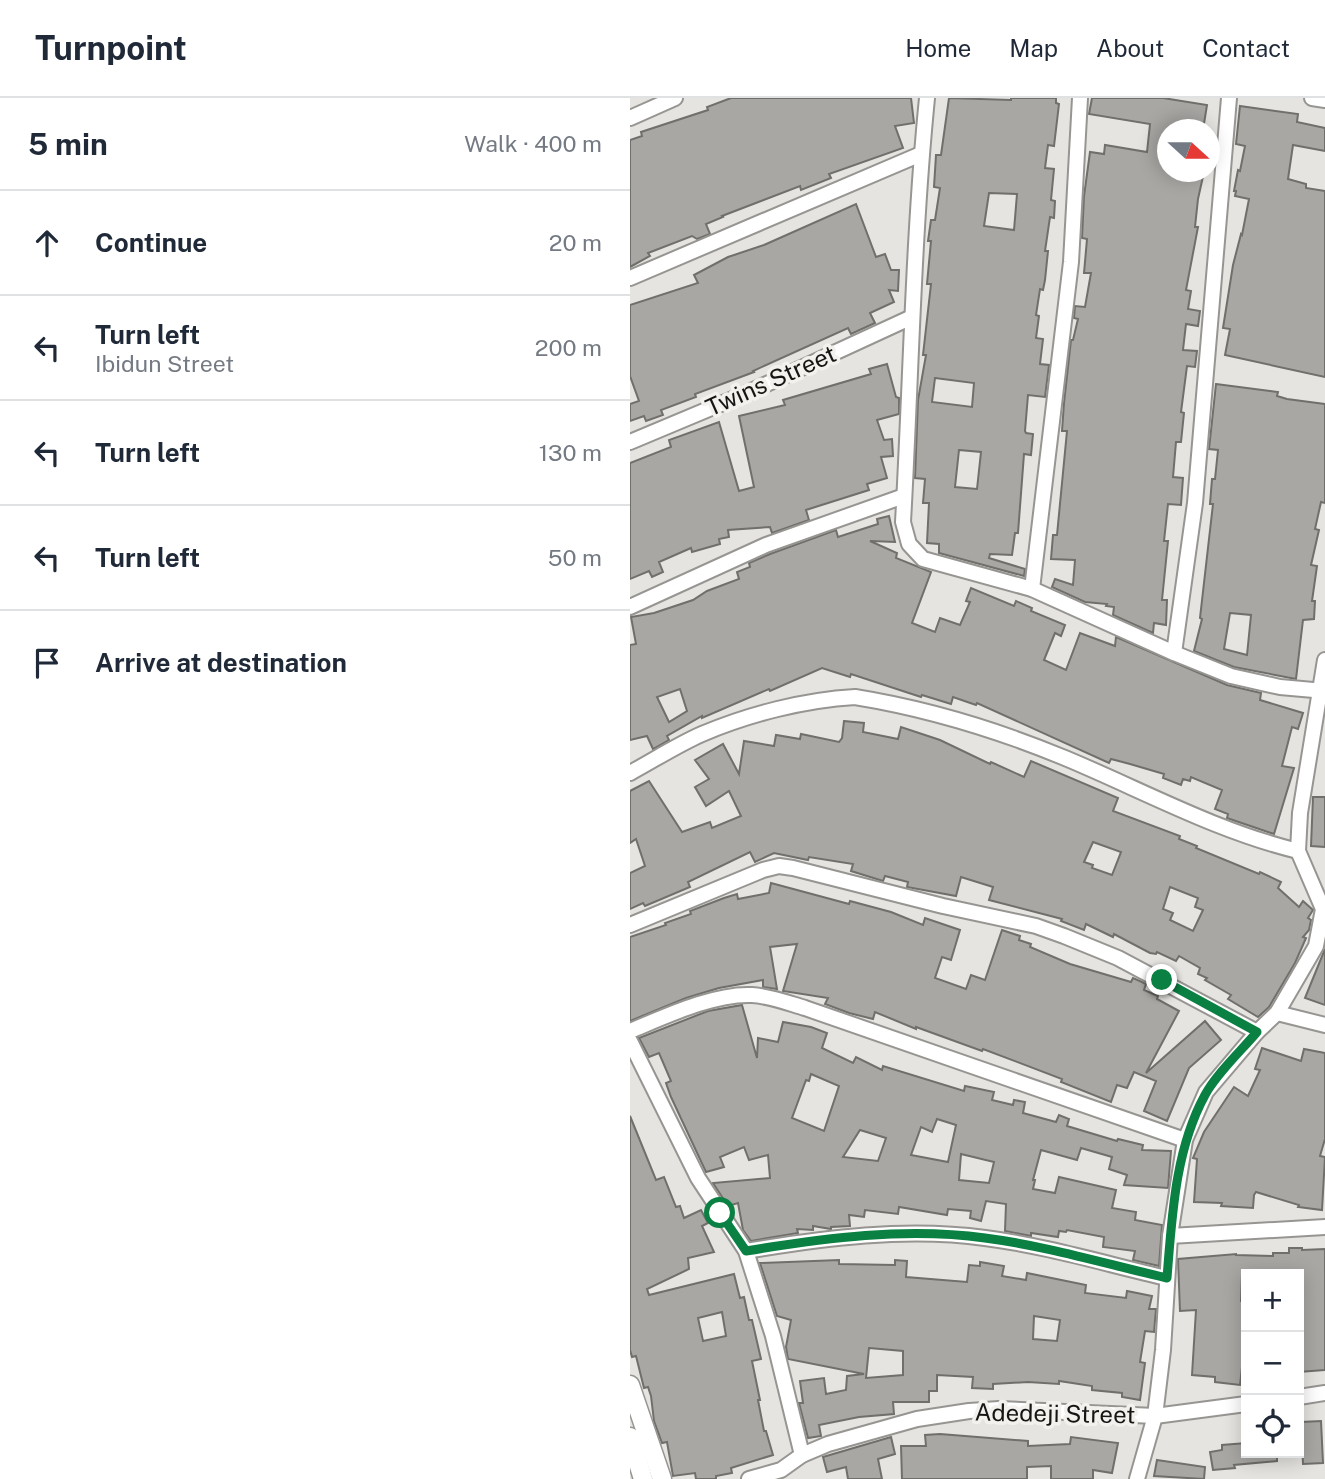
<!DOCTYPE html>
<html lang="en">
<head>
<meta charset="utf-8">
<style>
	:root { --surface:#fff; --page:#f6f6f7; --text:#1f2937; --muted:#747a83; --line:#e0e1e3 }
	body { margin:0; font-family:"Public Sans",sans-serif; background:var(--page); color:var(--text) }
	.controls { position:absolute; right:21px; bottom:21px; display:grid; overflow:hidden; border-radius:0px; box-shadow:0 4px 18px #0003 }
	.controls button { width:63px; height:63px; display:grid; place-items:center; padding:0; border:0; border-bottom:2px solid var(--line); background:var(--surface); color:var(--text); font:35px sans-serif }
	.compass { position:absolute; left:527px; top:21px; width:63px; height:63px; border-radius:50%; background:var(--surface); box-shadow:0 4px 18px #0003; rotate:111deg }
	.stop { position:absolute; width:21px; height:21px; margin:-16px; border:5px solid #0b8043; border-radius:50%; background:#fff }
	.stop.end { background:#0b8043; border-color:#fff; box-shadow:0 2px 7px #0008 }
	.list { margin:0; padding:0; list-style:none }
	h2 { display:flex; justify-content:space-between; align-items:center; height:91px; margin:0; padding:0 28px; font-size:30px }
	h2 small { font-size:23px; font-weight:400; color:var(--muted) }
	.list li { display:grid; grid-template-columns:46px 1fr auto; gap:21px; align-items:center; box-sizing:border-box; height:105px; padding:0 28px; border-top:2px solid var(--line) }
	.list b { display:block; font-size:26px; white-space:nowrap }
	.list p { margin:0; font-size:23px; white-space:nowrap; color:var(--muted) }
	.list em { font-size:23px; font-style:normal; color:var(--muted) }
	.icon { flex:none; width:38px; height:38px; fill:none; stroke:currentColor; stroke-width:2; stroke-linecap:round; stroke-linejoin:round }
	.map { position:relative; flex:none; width:695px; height:1381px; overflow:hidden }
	header { display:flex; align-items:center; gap:42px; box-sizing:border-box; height:98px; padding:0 35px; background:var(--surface); border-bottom:2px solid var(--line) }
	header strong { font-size:33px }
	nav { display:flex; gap:38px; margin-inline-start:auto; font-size:24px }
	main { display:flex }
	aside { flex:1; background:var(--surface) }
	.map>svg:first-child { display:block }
	.building { fill:#a9a7a4; stroke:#706f6b; stroke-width:2; fill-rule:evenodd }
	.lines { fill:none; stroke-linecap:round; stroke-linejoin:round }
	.minor-casing { stroke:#979592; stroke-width:18 }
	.major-casing { stroke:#979592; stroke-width:21 }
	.minor { stroke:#fff; stroke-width:14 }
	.major { stroke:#fff; stroke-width:18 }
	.route { stroke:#0b8043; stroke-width:9 }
	.labels { text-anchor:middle; stroke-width:7; stroke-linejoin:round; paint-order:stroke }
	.street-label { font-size:24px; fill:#151513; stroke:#f3f1ee }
</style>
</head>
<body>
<header>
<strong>Turnpoint</strong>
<nav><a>Home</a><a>Map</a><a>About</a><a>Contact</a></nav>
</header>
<main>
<aside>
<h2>5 min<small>Walk · 400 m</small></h2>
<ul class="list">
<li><svg class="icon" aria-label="ahead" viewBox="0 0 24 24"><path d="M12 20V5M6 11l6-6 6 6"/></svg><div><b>Continue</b></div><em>20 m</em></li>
<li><svg class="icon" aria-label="left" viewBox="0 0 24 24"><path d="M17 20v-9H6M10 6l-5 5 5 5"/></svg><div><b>Turn left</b><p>Ibidun Street</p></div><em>200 m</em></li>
<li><svg class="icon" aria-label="left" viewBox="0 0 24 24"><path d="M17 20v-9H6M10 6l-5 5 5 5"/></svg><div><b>Turn left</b></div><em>130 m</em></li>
<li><svg class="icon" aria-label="left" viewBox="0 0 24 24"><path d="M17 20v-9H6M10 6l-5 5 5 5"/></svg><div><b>Turn left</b></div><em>50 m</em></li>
<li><svg class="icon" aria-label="arrive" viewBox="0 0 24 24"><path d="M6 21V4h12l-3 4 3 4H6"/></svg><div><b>Arrive at destination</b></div></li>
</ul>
</aside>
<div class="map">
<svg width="695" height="1381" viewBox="0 0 695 1381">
	<rect width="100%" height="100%" fill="#e6e4e0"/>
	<g class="building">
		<polygon points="101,0 281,0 284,25 265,28 273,50 199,76 201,80 171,92 170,88 92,118 93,119 76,126 80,136 67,141 62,138 18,155 20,158 0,169 0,42 12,38 11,34 78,12 77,9"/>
		<path d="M319,0L381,2V0H426V5L429,6L424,48L418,47L415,70L424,71L421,102L425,103L424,120L420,119L415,153H418L415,182L413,192L410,191L406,217L409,218L406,240L413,241L410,266L419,267L415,299L398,297L395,333L396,335L403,336L401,357L394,356L388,435H385L382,457L360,456L359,460L395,471L394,478L309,455V446L297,445L299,405H293L295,381L285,380L288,302L296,257H293L301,186H297L301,143H298L301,122H305L310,90L304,89L306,57H311ZM359,95L387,96L384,132L354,128ZM305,280L344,285L342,309L302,304ZM329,352L351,354L347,391L325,389Z"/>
		<polygon points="462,0 533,0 577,7 573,32 537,32 537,74 574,74 568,101 565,129 568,129 556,192 561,193 558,211 570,213 568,228 556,226 553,252 567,253 565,269 557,268 551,314 554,315 551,344 546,344 543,379 553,380 551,407 538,406 534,443 538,443 532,502 537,502 536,527 524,525 523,535 483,517 484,509 476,508 477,506 455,504 422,489 425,481 443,487 445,462 421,461 423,437 427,437 437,333 432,333 434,305 441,242 443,242 448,221 444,220 445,208 455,209 461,175 454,175 457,141 452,140 454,98 460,54 474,56 475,47 517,54 520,26 459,16"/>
		<polygon points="610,8 668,16 667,24 695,30 695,53 663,47 658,81 676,86 676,90 695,93 695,279 595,257 600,231 593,230 603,167 611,136 612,137 619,101 605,98 606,93 604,93 608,72 610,73 615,48 606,46"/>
		<polygon points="226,106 246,159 255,156 261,172 269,172 268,193 259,192 264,204 240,215 245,225 221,236 218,230 123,273 124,274 65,296 66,299 31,312 33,317 16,323 14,318 0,323 0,306 9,303 0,278 0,207 68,185 64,177 98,159 134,147"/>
		<polygon points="257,266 266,299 269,300 269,316 247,322 254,342 262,341 263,358 251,359 257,380 237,386 239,392 176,412 179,422 142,435 140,429 98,432 99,439 89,441 90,446 62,454 61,450 29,464 33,474 22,479 19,473 0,481 0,365 41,349 39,342 89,324 109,393 124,389 109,318 155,307 153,302 241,276 239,271"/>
		<path d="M586,286L648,294L647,298L657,301L695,306V405L691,404L685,431L689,432L681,467L687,468L682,503H685L684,521L673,522L666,581L604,569L564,553L572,521L570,520L583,406H580L582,381H585L588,352L579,351ZM600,515L621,517L617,557L594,551Z"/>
		<path d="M259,418L265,444L240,443L267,455L266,460L301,474L282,525L305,534L310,520L330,527L340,504L336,503L341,490L384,508L386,503L402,510L401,513L435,527L431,538L425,535L414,562L436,572L450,535L485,548L486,539L597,587L631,595L630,602L673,615L668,631L662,629L652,668L664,670L644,736L597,720L598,716L585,711L592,692L561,679L560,683L553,681L551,687L533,680L534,676L500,666L481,661L479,665L347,605L346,607L323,599L321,606L292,597L291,599L221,576L220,579L192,570L140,593L139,591L72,620V618L37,638L39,642L23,651L17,638L0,642V547L6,546L1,519L24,515L63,502L77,493L109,481L107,474L120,469L119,465L140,456L206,432L208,439L248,426L247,421ZM50,591L57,613L39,624L27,599Z"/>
		<path d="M214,623L234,625L233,634L268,641L271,629L310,642L360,666L361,664L394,679L401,663L488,700L483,713L550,738L549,741L567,748L566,750L629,776L630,774L651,784L648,790L669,809L673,803L683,812L678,820L681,822L679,832L673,839L676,840L665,865L639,909L628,919L598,901L601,897L575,882L577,880L568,876L570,870L549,858L546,863L527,854L526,856L520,855L484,836L483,839L456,826L454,832L431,823L432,821L359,802L363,789L331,779L326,798L277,789L278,784L255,778L253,783L221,773L223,766L179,759L178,762L144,755L125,764L120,754L58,784L60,789L15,808L13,805L0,811V775L15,768L6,741L0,745V693L19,683L52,734L80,724L82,730L111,718L99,693L76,708L65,689L79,681L65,662L93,646L109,676L114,643L144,648L146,637L170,641L171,636L209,644L212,640ZM463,744L491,754L482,777L462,770L463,767L454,764ZM540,789L568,800L565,809L573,812L563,833L540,822L543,815L533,811Z"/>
		<polygon points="683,699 695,699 695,749 681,748"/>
		<polygon points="141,785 219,806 220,803 261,814 293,827 295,820 330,832 321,862 312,859 305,880 336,891 341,877 355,882 372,832 390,838 389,842 401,846 400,849 440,866 501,884 503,880 512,884 516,886 514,892 528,898 527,901 549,913 516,975 575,923 591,942 559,970 537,1023 514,1013 526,983 504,974 497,990 487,987 481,1004 431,984 432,981 353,951 352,953 286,929 286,931 245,914 243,921 219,915 195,906 198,900 153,893 167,846 140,849 147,891 133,889 133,882 89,890 56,900 0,923 0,839 36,827 35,825 61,816 60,813 94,800 107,796 108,801 139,795"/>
		<polygon points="695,851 695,907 675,900"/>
		<path d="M112,907L127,960L128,940L148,944L153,924L181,929L197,935L192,950L223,965L226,959L252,972L253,968L334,993L335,988L364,994L362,1002L383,1007L384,1002L395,1004L393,1015L426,1024L429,1017L439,1021L437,1028L487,1043L488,1041L513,1047L512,1052L541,1053L538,1090L494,1087L497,1077L479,1071L482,1059L451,1050L447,1062L411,1052L403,1082H405L403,1091L425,1095L429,1079L486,1092L482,1110L506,1114L505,1122L532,1127L529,1168L503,1162L505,1153L473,1149L474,1139L437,1132L436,1134L429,1133L428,1139L401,1135V1138L375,1133L376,1106L356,1103L351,1123L340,1120L341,1113L318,1111L317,1117L269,1109L268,1116L235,1112L234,1119L219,1117L220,1128L201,1129V1131L183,1128V1132L167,1131L168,1135L121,1143L113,1132L108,1105L98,1108L83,1085L140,1080L138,1057L119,1062L114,1049L90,1059L94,1069L76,1074L41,999L36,985L41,983L29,955L19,959L9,940L78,913ZM181,976L209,988L194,1033L162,1020L176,982L179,983ZM307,1021L326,1027L318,1064L281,1057L291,1029L302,1034ZM230,1032L256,1040L248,1063L213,1059ZM331,1056L364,1064L359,1085L329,1082Z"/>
		<polygon points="632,950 671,963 674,951 695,955 695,1041 690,1058 695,1059 692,1112 668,1109 669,1107 626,1094 624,1097 623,1110 591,1108 592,1105 564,1104 567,1061 563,1060 574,1034 604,989 618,998 630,972 625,971"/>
		<path d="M0,1018L26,1082L34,1079L46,1109L50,1108L54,1120L71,1112L78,1125L72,1128L84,1154L58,1160L59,1171L17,1191L19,1197L104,1176L110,1200L114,1199L119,1222H122L131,1261L122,1263L130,1302H128L134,1333H136L143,1357L101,1370L102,1375L86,1378V1381H66L65,1375L43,1378L37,1344L32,1345L24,1323L21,1298L18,1289L14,1290L6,1258L2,1259L0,1252ZM92,1214L96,1238L73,1243L68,1220Z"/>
		<polygon points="659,1150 672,1150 672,1152 695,1151 695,1272 669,1274 669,1176 612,1176 611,1203 616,1203 616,1270 612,1269 610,1287 585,1284 585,1279 562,1277 566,1212 550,1213 548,1161 606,1156 606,1157 643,1158 643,1155 659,1155"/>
		<path d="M209,1162V1166L265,1167V1162L277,1163L276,1179L337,1184L339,1167L350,1168V1164L374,1168L372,1178L396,1182L397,1175L456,1187L455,1195L496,1200L497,1193L522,1198L519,1211H526L524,1234L515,1233L510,1264L515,1265L510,1302L492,1299V1295L462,1292V1288L429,1283V1286L398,1284L363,1286V1291L342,1290L343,1279L307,1277V1293H299V1304H263L264,1316L229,1319L189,1327L191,1338L178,1340L169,1305H173L170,1283L194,1280L196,1296L216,1292L217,1278L234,1276L158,1261L156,1249L161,1222L147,1218L130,1165ZM404,1218L430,1222L427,1243L403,1241ZM239,1250L273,1253V1277L236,1280Z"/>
		<polygon points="691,1323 693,1365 673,1366 671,1324"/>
		<polygon points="310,1336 398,1343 398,1348 440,1346 441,1339 488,1345 482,1375 463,1372 463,1381 421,1381 421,1368 397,1369 397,1381 272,1381 271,1348 296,1348 295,1337"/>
		<polygon points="261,1339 265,1356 248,1361 252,1381 218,1381 216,1369 197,1374 193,1359"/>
		<polygon points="616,1345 616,1355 647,1355 647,1363 604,1367 605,1370 583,1372 580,1354 592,1352 592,1347"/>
		<polygon points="527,1362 575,1369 574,1381 524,1378"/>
	</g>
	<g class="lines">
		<defs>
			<g id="minor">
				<path d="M297,0C283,141 281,282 273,424L279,446L293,461L402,491L544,555L601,578L650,589L695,593"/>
				<polyline points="682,0 695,2"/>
				<polyline points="0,20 45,0"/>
				<polyline points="0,180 291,56"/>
				<polyline points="0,344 117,295 282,219"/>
				<polyline points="402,491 441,164 450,0"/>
				<polyline points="0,509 136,447 274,398"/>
				<polyline points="544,555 565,405 599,0"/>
				<path d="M0,675C24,662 47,647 72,636C119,616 174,602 225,599C299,611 365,631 435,660C512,692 586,733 668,753"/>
				<polyline points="0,827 133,772 149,768 163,770 313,808 406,828 434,838 488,860 627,934"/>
				<polyline points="647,915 695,927"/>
				<path d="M0,933C34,919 84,895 122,897C140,898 158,905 175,910L555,1042"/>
				<polyline points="0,943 68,1080 116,1153 143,1238 172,1357"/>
				<polyline points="540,1138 695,1129"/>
				<path d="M116,1153C194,1140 276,1129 355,1140C417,1148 476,1166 537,1180"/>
				<polyline points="669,1299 695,1295"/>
				<polyline points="119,1381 151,1372 172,1357 198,1346 287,1321 339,1313 369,1311 525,1318 616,1306"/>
				<polyline points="507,1381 525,1318 533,1252 540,1138 555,1042 576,994 627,934 647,915 686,848 693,811 668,753 670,715 695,562"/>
			</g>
			<g id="major">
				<polyline points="0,1287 32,1381"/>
				<polyline points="0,1339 13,1381"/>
			</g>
		</defs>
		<use href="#minor" class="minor-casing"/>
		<use href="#major" class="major-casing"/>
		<use href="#minor" class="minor"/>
		<use href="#major" class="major"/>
	</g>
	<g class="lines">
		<path class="route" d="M90,1115L116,1153C194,1140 276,1129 355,1140C417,1148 476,1166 537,1180C542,1118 545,1052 575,997C587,975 611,953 627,934L532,882"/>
	</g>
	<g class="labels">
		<g class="street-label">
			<text transform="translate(141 283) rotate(-24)" y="8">Twins Street</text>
			<text transform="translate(425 1316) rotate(1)" y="8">Adedeji Street</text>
		</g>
	</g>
</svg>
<div class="controls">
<button>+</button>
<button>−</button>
<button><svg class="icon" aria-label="locate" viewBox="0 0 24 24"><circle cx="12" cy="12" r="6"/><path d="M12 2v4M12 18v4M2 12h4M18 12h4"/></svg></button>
</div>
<svg class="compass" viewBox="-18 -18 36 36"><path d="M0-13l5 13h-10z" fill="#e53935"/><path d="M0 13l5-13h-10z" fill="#747a83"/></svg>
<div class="stop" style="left:90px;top:1115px"></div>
<div class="stop end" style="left:532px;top:882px"></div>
</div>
</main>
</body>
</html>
